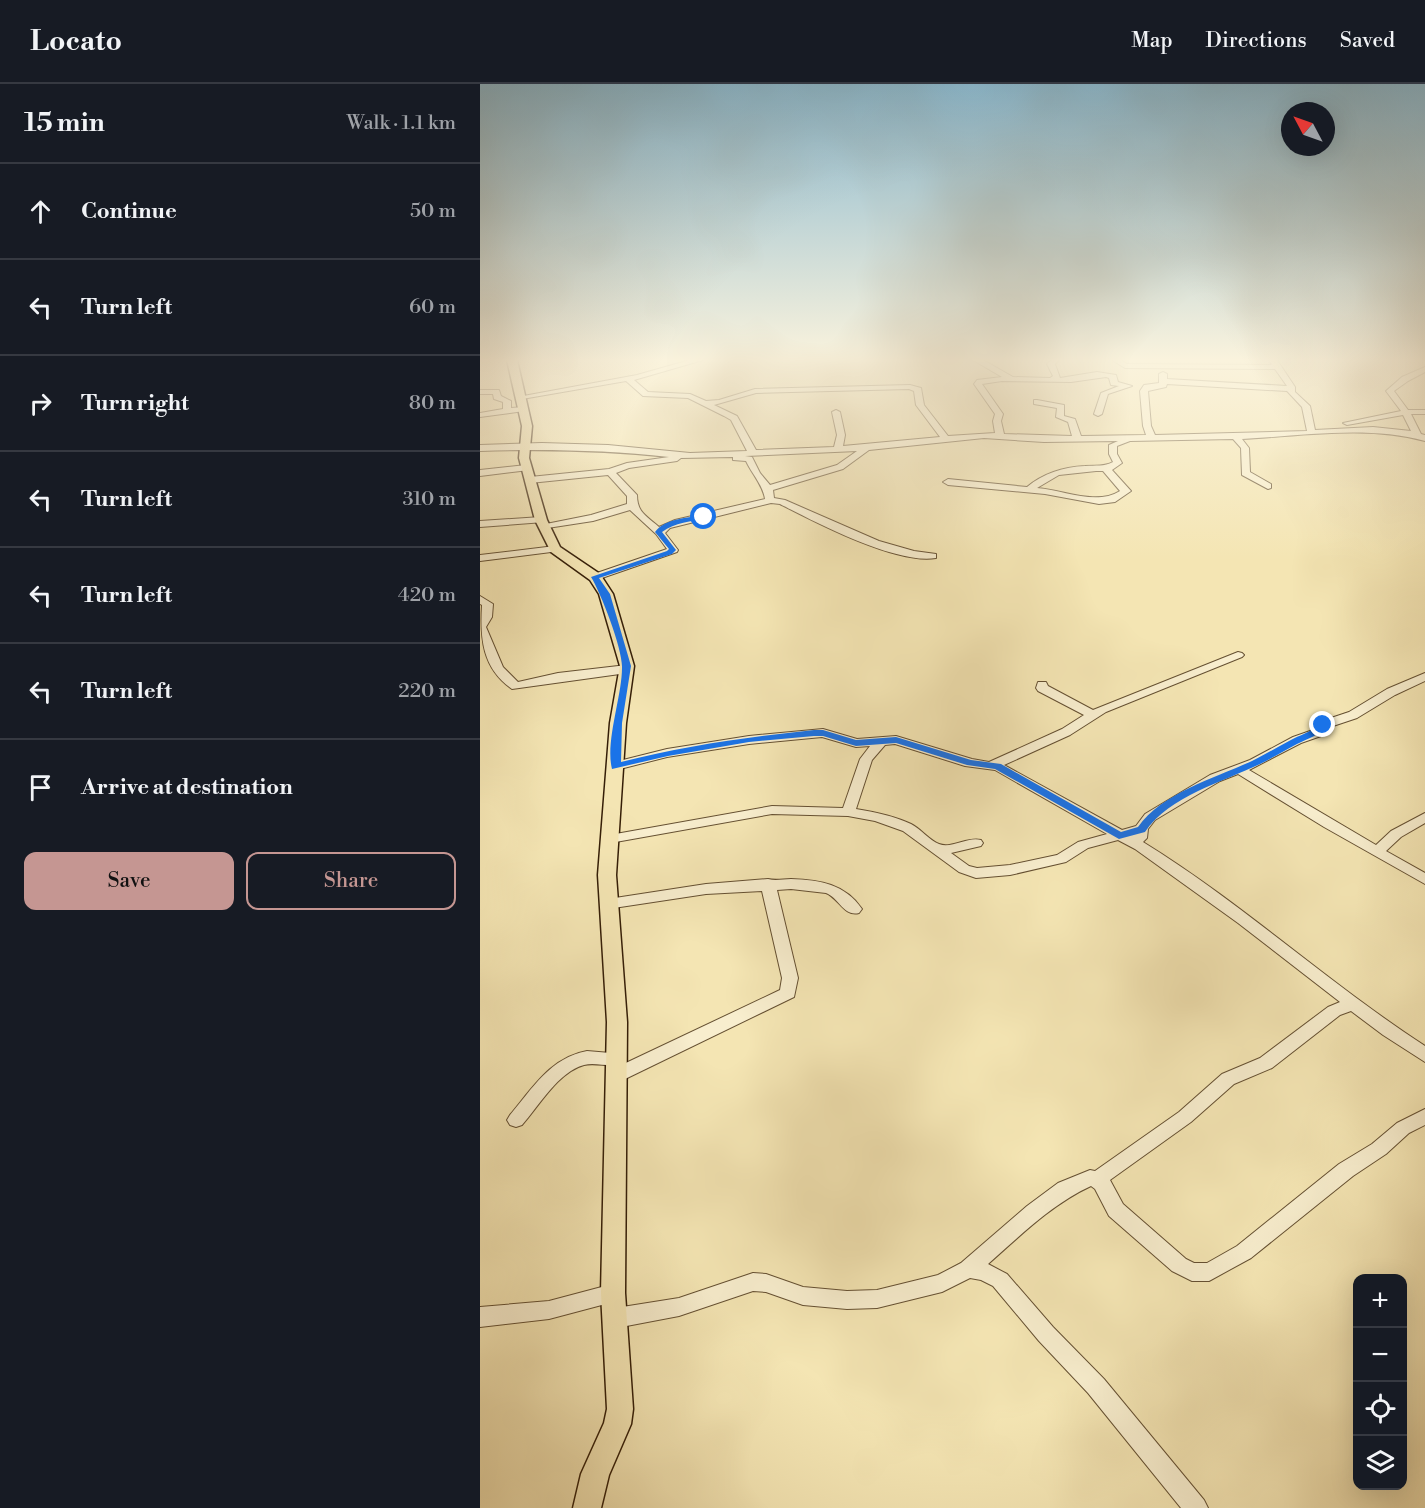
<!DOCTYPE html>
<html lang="en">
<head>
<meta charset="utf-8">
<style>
	:root { --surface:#171b24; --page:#20242c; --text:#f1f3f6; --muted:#9ea1a6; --line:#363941; --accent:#c59692 }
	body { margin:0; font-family:"Libre Bodoni",serif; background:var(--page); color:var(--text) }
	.controls { position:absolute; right:18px; bottom:18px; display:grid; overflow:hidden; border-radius:12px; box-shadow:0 6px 24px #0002 }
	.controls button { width:54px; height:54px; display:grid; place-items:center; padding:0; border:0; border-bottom:2px solid var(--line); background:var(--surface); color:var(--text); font:30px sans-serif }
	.compass { position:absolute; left:801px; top:18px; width:54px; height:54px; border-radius:50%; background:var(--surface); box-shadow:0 6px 24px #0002; rotate:311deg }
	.stop { position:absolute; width:18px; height:18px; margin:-14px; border:4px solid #1a73e8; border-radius:50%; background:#fff }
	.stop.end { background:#1a73e8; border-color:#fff; box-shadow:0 2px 6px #0008 }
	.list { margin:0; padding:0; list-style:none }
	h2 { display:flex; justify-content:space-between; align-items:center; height:78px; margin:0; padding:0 24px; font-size:26px }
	h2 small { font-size:20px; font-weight:400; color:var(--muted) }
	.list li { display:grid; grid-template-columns:39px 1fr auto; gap:18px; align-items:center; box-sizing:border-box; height:96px; padding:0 24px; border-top:2px solid var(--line) }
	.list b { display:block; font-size:22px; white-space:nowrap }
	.list em { font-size:20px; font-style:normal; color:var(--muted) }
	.actions { display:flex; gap:12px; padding:18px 24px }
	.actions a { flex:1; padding:14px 0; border:2px solid var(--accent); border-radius:12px; text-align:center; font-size:21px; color:var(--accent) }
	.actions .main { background:var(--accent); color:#111 }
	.icon { flex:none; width:33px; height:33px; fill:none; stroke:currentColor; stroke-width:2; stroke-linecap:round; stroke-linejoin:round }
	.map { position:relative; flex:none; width:945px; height:1424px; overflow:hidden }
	header { display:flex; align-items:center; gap:36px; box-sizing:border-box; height:84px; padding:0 30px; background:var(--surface); border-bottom:2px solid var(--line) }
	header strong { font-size:28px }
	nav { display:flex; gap:33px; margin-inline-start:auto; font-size:21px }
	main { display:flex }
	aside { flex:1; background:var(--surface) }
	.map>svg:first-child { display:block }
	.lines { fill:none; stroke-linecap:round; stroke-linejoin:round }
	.minor-casing { stroke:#655032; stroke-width:2 }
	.major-casing { stroke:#351e07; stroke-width:3 }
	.minor { fill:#f8eece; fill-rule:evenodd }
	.major { fill:#f4e5b3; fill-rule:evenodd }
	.route { fill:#1a73e8 }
</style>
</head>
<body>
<header>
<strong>Locato</strong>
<nav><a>Map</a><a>Directions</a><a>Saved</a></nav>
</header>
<main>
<aside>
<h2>15 min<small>Walk · 1.1 km</small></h2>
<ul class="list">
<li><svg class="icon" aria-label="ahead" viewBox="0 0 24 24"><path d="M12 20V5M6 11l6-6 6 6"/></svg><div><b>Continue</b></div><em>50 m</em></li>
<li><svg class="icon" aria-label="left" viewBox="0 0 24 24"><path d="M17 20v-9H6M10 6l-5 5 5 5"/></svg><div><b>Turn left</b></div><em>60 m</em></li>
<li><svg class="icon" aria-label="right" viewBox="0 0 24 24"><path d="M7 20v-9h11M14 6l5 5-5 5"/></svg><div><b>Turn right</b></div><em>80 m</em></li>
<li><svg class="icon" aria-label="left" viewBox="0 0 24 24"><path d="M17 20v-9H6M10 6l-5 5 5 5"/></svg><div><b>Turn left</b></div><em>310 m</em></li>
<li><svg class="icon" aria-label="left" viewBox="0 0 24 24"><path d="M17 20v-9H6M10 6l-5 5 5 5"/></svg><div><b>Turn left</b></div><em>420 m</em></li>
<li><svg class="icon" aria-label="left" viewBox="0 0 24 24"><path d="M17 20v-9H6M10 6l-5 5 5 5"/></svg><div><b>Turn left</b></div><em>220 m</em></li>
<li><svg class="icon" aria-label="arrive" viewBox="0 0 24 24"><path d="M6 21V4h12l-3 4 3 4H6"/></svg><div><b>Arrive at destination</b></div></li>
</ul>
<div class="actions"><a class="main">Save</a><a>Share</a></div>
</aside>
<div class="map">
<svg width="945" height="1424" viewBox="0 0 945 1424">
	<rect width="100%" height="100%" fill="#f4e5b3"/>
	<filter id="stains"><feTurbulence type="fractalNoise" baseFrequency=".00333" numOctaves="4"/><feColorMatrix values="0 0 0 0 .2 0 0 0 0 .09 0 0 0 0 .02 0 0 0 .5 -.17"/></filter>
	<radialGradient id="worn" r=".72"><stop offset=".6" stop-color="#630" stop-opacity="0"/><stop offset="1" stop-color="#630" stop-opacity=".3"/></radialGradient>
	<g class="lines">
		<defs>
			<g id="minor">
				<path d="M210,276H223L154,296L168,308L210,310L226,317L239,316L275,305L430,301L441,304L444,321L468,352L515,349L513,337L515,330L494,300L497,296L522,293L493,276H503L533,293L570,294L573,292L567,280L571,276H579L575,280L580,294L617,288L636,291L638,298L652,302L628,310L622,330L618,332L614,330L621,309L639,302L631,301L629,294L626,293L591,298L522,297L502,300L523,330L521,337L524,350L592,352L588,338L576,333L577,324L554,320V316H557L584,321V332L595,335L601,352L666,351L663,342L660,307L664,301L679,299V290L683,288L687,290V295L807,302L795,285L645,284L632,276H641L647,280L792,281L789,276H797L815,303V308L830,322L835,346L893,343L931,347L923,331L867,341L863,339L921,327L906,307L922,293L945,283V288L928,297L914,307L928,326H945V330H931L941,350L945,351V357C888,341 820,352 762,355L769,364L770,388L791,400V404L788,405L762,391L761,364L753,355L650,357L637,362V370L642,379L632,386L651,407L635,418L619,420L565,410L468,401L463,398L468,395L547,403C564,389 583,383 605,382C616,381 624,383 633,378L629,370V361L638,357L564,358L504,354L389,366L363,385L293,406L294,414L305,416L399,457L434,467L456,470V474C417,481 335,438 300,420L291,419L190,444L185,449L198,466L197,468L119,495H111V491L187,465L176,450L150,426L113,437L61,445V441L111,431L147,420V412L128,391L50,399L45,396L50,393L129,385L147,379L189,373C126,366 64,365 0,367V361L62,359L128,361L210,369L267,367L251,336L244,332L208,314L163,312L146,297L42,315L38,313L157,291ZM687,300L807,307L822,323L827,347L675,351L671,342L668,307L686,303ZM429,305L434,307L436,321L460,353L363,362L365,351L360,328L356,326L352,328L357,351L354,363L276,366L257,332L234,321L276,309ZM377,367L357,381L290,401L280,389L272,373L265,372ZM253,373V376L266,377C272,390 283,401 285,415L195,436L179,443C167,432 157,429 157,411L136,389L149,384L197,377L201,374ZM616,387H623L640,407C616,422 584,406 557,404L579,391Z"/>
				<polygon points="0,306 19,306 21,312 31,317 31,324 44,323 48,325 44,327 0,333 0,329 23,325 23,318 14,315 13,310 0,310"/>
				<polygon points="46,381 49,382 49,386 0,392 0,386"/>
				<polygon points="61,433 64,434 64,438 0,443 0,437"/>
				<polygon points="75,462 79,463 79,467 0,477 0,471"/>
				<path d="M0,512L13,520L12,533L6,543L23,583L38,598L78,589L147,581L153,585L147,589L32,605C2,584 0,554 2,521L0,520Z"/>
				<path d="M758,568L762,569L764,571L762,573L626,628L590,651L524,681L642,746L656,742L665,730L730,691L770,676L813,653L833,646L839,638L869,628L907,605L945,589V597L915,611L877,634L847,644L841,652L821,659L769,686L896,761L911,747L945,729V739L921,753L906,767L945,789V800L844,743L758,690L740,697L675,736L668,745L667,754L663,758C762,819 848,899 945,962V978L903,951L871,927L860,931L792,984L754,1000L711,1038L630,1096L643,1120L706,1175L714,1179H727L757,1162L859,1080L892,1060L917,1039L945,1025V1041L929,1049L906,1070L873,1092L771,1174L729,1197H712L692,1187L629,1132L615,1105L611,1102C572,1120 541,1151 508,1180L527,1190L573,1243L624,1295L724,1416L728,1424H701L608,1309L559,1257L513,1202L501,1196L490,1194L462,1208L397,1224L367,1225L323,1221L286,1208L273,1207L199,1232L136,1244L129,1241L126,1234L129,1227L136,1224L199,1214L273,1189L286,1190L323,1203L367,1207L397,1206L458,1191L481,1179L547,1122L578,1099L610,1086L615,1087L699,1028L742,990L780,974L848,923L860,918L758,839L655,765L638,756L608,764L586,778L530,791L496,794L479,788L423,747L395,737L368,732L292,730L130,759L123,755L130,751L292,722L363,724L380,675L390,662L376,663L342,653L269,660L187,673L136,686L129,682L131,679L187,665L269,652L343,645L377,655L416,652L492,675L509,678L582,645L604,631L558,607L556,604L558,598H566L568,602L613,626ZM415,660L485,682L515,686L627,750L598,758L577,771L530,781L497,784L489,782L471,769L501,762L503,759L501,756C488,752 472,765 459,760C449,756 441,745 431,740C414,732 395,728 376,725L392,676L405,661Z"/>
				<path d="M288,795C296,797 303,795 311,795C340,796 365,800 382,825L379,829C364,833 359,814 346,809L311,805L297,806L318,894L314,913L143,996L137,998L131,996L128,991L131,986L300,906L302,894L282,807L226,810L127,825L122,824L120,820L122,816L226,800Z"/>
				<path d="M107,967L142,970L145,975L142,980C130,984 116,978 104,981C78,988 59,1022 42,1041L36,1043L30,1041L27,1036L30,1031C52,1005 71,973 107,967Z"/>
				<polygon points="133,1200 140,1202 143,1209 140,1216 133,1218 69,1235 0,1243 0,1223 69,1217"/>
			</g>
			<polygon id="major" points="27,276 37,276 52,342 49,374 67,436 80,463 120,490 133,510 154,582 146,639 136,791 147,938 145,1209 153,1325 151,1340 129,1391 121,1424 93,1424 101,1390 124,1339 127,1325 121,1209 127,938 118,791 130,639 140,582 119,510 110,496 71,468 55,436 39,374 42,342"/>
		</defs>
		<use href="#minor" class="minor-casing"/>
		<use href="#major" class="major-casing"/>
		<use href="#minor" class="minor"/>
		<use href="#major" class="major"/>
	</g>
	<linearGradient id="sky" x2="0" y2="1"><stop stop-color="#89b8cf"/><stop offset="0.58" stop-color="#faf3dd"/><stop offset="1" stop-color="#faf3dd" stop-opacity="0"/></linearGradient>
	<rect width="945" height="476" fill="url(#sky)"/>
	<path class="route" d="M224,431L227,434C211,438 195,438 182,448L196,466L192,470L119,494L130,510L151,582L142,639L141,678C204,662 268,653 334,646H343L376,656L416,653L491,676L521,680L641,748L658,743C682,709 735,694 772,677C784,671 796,664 809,657C821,650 829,650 840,639L848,641C838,652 829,654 817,660C804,667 792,674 780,680C743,698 689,712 665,748L639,755L515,685L487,681L416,659L376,662L343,652H334L269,658L188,672L132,685C125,658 142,612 142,584C143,566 121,509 111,493L187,467L189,465L175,448C186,434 207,434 224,431Z"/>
	<rect width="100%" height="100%" filter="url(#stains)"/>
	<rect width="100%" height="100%" fill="url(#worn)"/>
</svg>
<div class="controls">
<button>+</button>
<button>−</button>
<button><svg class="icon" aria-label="locate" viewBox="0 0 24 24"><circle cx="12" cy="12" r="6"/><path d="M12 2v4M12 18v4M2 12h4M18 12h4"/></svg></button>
<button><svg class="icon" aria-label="layers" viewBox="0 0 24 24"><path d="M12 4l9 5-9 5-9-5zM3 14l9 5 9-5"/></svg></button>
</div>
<svg class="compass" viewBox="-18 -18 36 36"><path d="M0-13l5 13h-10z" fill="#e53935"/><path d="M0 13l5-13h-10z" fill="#9ea1a6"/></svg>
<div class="stop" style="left:224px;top:433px"></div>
<div class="stop end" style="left:843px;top:641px"></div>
</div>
</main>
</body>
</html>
